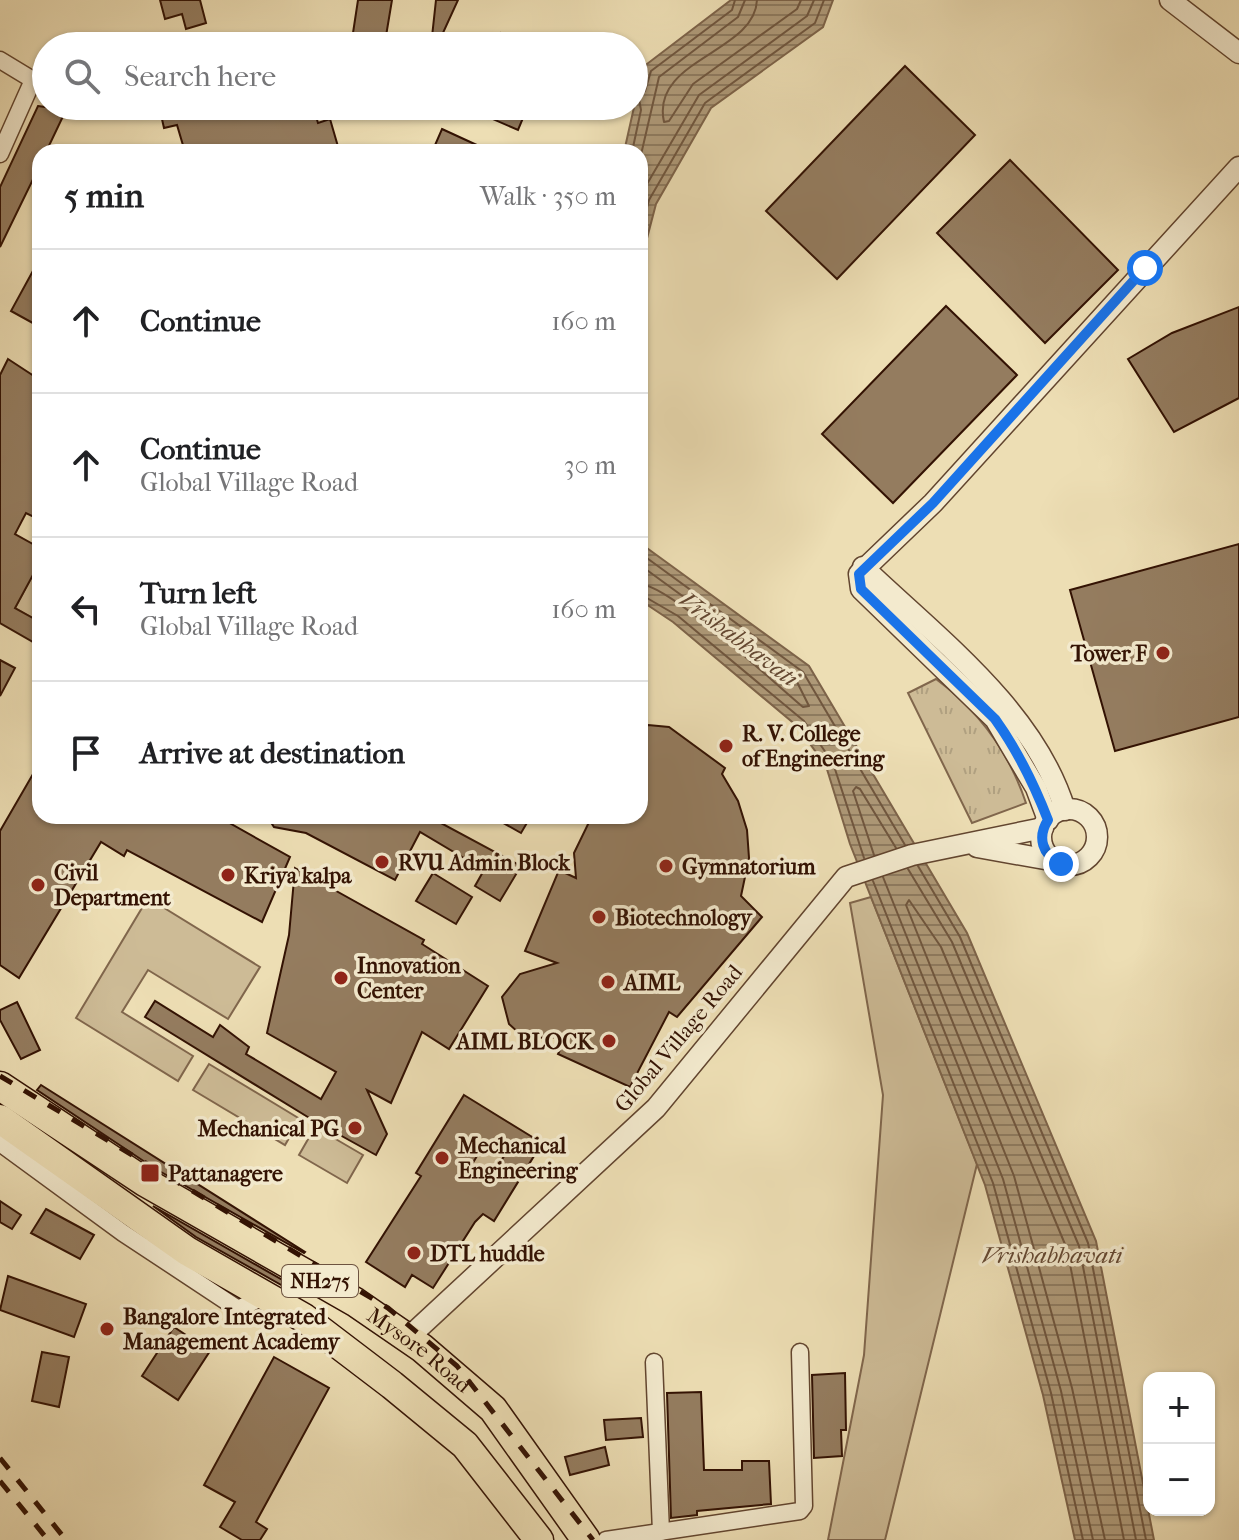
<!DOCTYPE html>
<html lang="en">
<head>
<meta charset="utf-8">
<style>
	:root { --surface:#fff; --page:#f2f2f2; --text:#202124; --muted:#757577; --line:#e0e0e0 }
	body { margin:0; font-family:"IM FELL French Canon",serif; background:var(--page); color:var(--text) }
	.controls { position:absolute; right:24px; bottom:24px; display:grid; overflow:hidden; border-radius:16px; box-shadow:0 2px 6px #0004 }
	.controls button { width:72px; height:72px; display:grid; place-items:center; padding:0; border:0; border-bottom:2px solid var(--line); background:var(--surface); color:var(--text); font:40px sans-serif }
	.stop { position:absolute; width:24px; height:24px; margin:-18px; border:6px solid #1a73e8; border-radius:50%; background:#fff }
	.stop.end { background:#1a73e8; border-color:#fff; box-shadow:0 2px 8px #0008 }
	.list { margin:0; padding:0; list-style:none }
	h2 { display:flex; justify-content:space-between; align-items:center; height:104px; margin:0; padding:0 32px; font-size:34px }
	h2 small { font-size:26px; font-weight:400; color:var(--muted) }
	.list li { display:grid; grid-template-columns:52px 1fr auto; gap:24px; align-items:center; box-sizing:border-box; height:144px; padding:0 32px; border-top:2px solid var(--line) }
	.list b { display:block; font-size:30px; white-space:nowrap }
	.list p { margin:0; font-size:26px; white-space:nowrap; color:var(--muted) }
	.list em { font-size:26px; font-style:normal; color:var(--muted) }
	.icon { flex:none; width:44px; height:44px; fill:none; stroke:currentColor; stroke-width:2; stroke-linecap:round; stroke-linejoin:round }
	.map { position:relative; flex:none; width:1239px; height:1540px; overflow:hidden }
	.search { position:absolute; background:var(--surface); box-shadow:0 2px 6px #0004; left:32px; top:32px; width:616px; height:88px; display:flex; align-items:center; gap:20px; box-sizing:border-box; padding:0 28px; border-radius:44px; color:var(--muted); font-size:30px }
	.panel { position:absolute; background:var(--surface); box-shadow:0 2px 6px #0004; left:32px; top:144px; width:616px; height:680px; border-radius:24px }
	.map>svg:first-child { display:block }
	.green { fill:#cdbb96; stroke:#80664c; stroke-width:2 }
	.park { fill:url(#park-tufts); stroke:#80664c; stroke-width:2 }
	.water { fill:url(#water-rules); stroke:#7d6349; stroke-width:2 }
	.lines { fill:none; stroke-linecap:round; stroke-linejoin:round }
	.shore { stroke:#70563e; stroke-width:2 }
	.building { fill:#947c5f; stroke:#331203; stroke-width:2; fill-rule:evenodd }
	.minor-casing { stroke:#62452f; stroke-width:19 }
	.tertiary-casing { stroke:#62452f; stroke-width:23 }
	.trunk-casing { stroke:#331203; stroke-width:31 }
	.minor { stroke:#f3eace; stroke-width:16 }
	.tertiary { stroke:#f3eace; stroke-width:20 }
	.trunk { stroke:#eddeb4; stroke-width:28 }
	.rail { stroke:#331203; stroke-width:5; stroke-dasharray:14 14; stroke-linecap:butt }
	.route { stroke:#1a73e8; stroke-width:10 }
	.poi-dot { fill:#8f2418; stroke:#f3eace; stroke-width:3 }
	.labels { text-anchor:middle; stroke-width:7; stroke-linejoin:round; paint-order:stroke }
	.shield { fill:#f3eace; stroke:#6d5340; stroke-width:2 }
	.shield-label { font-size:20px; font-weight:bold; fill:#331203 }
	.poi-label { font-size:22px; font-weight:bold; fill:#331203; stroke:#f3eace; text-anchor:start }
	.street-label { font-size:22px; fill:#331203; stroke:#f3eace }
	.water-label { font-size:24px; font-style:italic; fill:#644832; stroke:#f3eace }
</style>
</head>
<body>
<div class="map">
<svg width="1239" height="1540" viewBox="0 0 1239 1540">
	<defs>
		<pattern id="park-tufts" width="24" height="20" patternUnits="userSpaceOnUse" patternTransform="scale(2)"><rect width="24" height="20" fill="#cdbb96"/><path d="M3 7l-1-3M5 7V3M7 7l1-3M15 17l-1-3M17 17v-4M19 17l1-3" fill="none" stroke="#b0a080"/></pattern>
		<pattern id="water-rules" width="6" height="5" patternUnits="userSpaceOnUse" patternTransform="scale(2)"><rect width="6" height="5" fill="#ae9978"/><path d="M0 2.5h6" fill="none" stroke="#8e7b60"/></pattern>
	</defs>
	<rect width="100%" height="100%" fill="#eddeb4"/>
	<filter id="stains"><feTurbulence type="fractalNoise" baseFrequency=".0025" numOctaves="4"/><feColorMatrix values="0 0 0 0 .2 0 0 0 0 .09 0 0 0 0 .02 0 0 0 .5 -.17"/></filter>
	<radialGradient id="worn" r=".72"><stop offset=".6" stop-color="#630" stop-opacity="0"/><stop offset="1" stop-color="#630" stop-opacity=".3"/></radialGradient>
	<g class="green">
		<polygon points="39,563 40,618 38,621 15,608"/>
		<polygon points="871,897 977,1164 885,1540 828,1540 864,1355 883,1095 850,903"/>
		<polygon points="148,898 260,967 228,1019 148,970 122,1012 193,1056 178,1081 76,1018"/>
		<polygon points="209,1064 300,1119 285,1145 193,1090"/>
		<polygon points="315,1127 363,1155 347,1183 299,1155"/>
		<polygon points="486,1141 506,1153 487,1183 455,1163"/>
	</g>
	<path class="park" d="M936,679C979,711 1009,752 1026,803L972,823L908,693Z"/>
	<g class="water">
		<polygon points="731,0 833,0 823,27 711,108 656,204 640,265 640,152 624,152 643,67"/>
		<polygon points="640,543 809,666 967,933 1096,1241 1154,1540 1075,1540 1043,1395 985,1185 850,844 826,766 797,726 673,622 640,600"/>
	</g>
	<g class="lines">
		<g class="shore">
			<path d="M757,0C755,53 650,59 664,122L669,121L693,84L797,9L801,0"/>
			<polyline points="632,152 641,110 639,99 645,91 651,71 732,10 735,0"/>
			<polyline points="640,159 659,77 738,17 745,0"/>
			<polyline points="640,196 699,95 807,16 814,0"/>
			<polyline points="640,234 649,200 705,103 815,23 824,0"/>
			<polyline points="640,553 803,672 905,845"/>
			<path d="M640,565L795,678L809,706L803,707C774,683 671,586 640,584"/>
			<polyline points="640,594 678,616 804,721 833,763 864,858"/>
			<polyline points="874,855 853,791 856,787 860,789 896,848"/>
			<polyline points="918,866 960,937 1088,1243 1146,1540"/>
			<polyline points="908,869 952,942 1079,1246 1136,1540"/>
			<polyline points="883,877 1003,1179 1061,1391 1093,1540"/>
			<polyline points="873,881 993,1183 1051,1393 1083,1540"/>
			<polyline points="1105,1540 1072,1388 1014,1176 906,905 909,900 941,947 1067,1249 1124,1540"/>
		</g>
	</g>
	<g class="building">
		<polygon points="160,0 200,0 206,23 186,29 182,14 165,19"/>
		<polygon points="358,0 392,0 386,36 406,46 351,46"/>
		<polygon points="436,0 458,0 442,35 467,46 431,46"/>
		<polygon points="501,33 533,46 491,46"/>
		<polygon points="905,66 975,135 837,279 766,211"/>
		<polygon points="38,106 66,110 46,152 40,152 40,165 0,247 0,187"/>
		<polygon points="159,106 266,106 267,110 313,106 318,123 330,119 339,150 185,152 177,125 164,128"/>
		<polygon points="463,106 528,106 518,130"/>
		<polygon points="442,129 492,152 432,152"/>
		<polygon points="1010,160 1118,270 1045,343 937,233"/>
		<polygon points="40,258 40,327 11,311"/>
		<polygon points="946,306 1017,375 893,503 822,434"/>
		<polygon points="1239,307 1239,398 1174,432 1128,359 1172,333"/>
		<polygon points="8,359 40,380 40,520 26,513 15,534 40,548 40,562 15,608 40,622 40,646 0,623 0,375"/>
		<polygon points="1239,544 1239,717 1115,751 1070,590"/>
		<polygon points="0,660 15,668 0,696"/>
		<polygon points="648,725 669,727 725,768 722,774 738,801 747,830 749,858 741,896 762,917 677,1017 669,1012 630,1087 558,1054 566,1037 531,1038 520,1034 509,1024 502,997 520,974 557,963 525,951 559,870 576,878 574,853 592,816 640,816 640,729"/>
		<polygon points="40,762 40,816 217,816 290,857 262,922 127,850 124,856 101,842 19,978 0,965 0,831"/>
		<polygon points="267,816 428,816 521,866 500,901 475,886 484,870 420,832 395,880 306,833 274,827"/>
		<polygon points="491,816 531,816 521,833"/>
		<polygon points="295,868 424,940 422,944 488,986 449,1049 422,1032 391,1103 367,1090 387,1134 376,1155 311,1119 145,1017 155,1001 213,1037 220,1025 249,1047 246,1054 321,1099 336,1072 267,1033 289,935"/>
		<polygon points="433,873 472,897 456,924 416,901"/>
		<polygon points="17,1002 40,1050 21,1059 0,1020 0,1010"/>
		<polygon points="41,1085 305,1252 304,1253 154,1168 37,1090"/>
		<path d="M464,1095L542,1143L494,1221L483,1214L475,1222L433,1288L412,1275L405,1287L366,1262L421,1176L416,1173ZM486,1141L506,1153L487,1183L468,1171Z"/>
		<polygon points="0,1201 21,1215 12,1229 0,1222"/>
		<polygon points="153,1206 286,1282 283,1286 196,1237"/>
		<polygon points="46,1209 94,1235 80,1259 31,1233"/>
		<polygon points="8,1276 86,1304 74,1337 0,1310"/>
		<polygon points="174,1327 210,1351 178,1400 142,1376"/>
		<polygon points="42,1352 69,1357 59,1407 32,1401"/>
		<polygon points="274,1357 329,1388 256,1522 267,1529 260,1540 242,1540 220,1527 235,1502 204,1485"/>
		<polygon points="845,1373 846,1430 841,1430 842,1456 814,1458 812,1375"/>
		<polygon points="701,1392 704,1470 742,1470 742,1461 769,1461 771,1504 697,1511 697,1515 671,1518 667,1393"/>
		<polygon points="641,1418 643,1437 606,1440 604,1420"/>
		<polygon points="605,1447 609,1465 570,1475 565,1457"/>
	</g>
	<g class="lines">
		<defs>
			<g id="minor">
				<polyline points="0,60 33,80 0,154"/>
				<polyline points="0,1143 123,1233 238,1309 267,1295"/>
				<polyline points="654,1362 661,1532"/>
				<polyline points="606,1540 800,1511 804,1506 800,1352"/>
			</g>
			<g id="tertiary">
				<polyline points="1170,0 1239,53"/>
				<path d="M863,567C936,637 1035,710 1065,810"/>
				<circle cx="1069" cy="837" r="28"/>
				<polyline points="1048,820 1036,788 995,719 861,589 859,574 933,503 1239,167"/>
				<polyline points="977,847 1056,861"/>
				<polyline points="408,1338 656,1108 846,877 912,855 1043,828"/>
			</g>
			<g id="trunk">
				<path id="s1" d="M0,1086L145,1182L355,1302L422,1348L493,1409L586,1540"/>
				<polyline points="0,1119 187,1251 304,1318 392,1385 465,1445 539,1540"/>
			</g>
		</defs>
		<use href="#minor" class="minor-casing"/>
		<use href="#tertiary" class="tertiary-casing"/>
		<use href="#trunk" class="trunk-casing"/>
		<use href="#minor" class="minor"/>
		<use href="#tertiary" class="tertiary"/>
		<use href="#trunk" class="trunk"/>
		<g class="rail">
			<polyline points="0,1076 388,1308 457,1366 593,1540"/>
			<polyline points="0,1458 66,1540"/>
			<polyline points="0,1481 48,1540"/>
		</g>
	</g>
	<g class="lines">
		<path class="route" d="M1061,864C1042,855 1037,837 1048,820C1034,784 1018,751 995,719L861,589L859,574L933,503L1145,268"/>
	</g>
	<g class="poi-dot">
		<circle cx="1163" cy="653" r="8"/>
		<circle cx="726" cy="746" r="8"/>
		<circle cx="382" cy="862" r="8"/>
		<circle cx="666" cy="866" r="8"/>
		<circle cx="228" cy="875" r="8"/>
		<circle cx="38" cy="885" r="8"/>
		<circle cx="599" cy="917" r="8"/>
		<circle cx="341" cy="978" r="8"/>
		<circle cx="608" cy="982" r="8"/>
		<circle cx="609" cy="1041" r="8"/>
		<circle cx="355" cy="1128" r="8"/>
		<circle cx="442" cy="1158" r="8"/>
		<rect x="140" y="1163" width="20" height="20" rx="4"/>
		<circle cx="414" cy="1253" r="8"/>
		<circle cx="107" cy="1329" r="8"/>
	</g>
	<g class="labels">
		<rect class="shield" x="282" y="1265" width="76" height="32" rx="6"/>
		<g class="shield-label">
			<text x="320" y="1288">NH275</text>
		</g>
		<g class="poi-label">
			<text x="1147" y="661" text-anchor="end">Tower F</text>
			<text x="742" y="741">R. V. College<tspan x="742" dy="25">of Engineering</tspan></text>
			<text x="398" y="870">RVU Admin Block</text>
			<text x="682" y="874">Gymnatorium</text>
			<text x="54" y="880">Civil<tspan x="54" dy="25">Department</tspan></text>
			<text x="244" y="883">Kriya kalpa</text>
			<text x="615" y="925">Biotechnology</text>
			<text x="357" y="973">Innovation<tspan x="357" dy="25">Center</tspan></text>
			<text x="624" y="990">AIML</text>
			<text x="593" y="1049" text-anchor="end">AIML BLOCK</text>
			<text x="339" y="1136" text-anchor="end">Mechanical PG</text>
			<text x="458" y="1153">Mechanical<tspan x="458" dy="25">Engineering</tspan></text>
			<text x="168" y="1181">Pattanagere</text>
			<text x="430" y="1261">DTL huddle</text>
			<text x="123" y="1324">Bangalore Integrated<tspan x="123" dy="25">Management Academy</tspan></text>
		</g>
		<g class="street-label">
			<text transform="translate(678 1038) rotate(-50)" y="8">Global Village Road</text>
			<text dy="8" stroke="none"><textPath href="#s1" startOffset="496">Mysore Road</textPath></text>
		</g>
		<g class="water-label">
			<text transform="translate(739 639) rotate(37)" y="8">Vrishabhavati</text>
			<text x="1052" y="1263">Vrishabhavati</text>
		</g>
	</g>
	<rect width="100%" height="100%" filter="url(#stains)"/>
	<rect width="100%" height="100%" fill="url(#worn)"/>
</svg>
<div class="controls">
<button>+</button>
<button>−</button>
</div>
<div class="stop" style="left:1145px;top:268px"></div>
<div class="stop end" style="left:1061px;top:864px"></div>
<div class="search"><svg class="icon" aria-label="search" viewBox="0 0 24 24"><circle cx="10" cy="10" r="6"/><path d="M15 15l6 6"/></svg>Search here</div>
<section class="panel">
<h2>5 min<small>Walk · 350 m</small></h2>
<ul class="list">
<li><svg class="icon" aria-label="ahead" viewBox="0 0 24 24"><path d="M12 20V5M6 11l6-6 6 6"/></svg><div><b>Continue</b></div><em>160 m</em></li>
<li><svg class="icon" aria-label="ahead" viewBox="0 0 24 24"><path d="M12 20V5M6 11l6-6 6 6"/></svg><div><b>Continue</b><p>Global Village Road</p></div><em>30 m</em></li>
<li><svg class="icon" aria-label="left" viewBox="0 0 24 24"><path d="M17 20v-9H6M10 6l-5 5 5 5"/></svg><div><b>Turn left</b><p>Global Village Road</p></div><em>160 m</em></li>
<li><svg class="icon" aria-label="arrive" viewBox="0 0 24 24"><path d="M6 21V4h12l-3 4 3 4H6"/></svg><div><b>Arrive at destination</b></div></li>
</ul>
</section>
</div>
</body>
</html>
